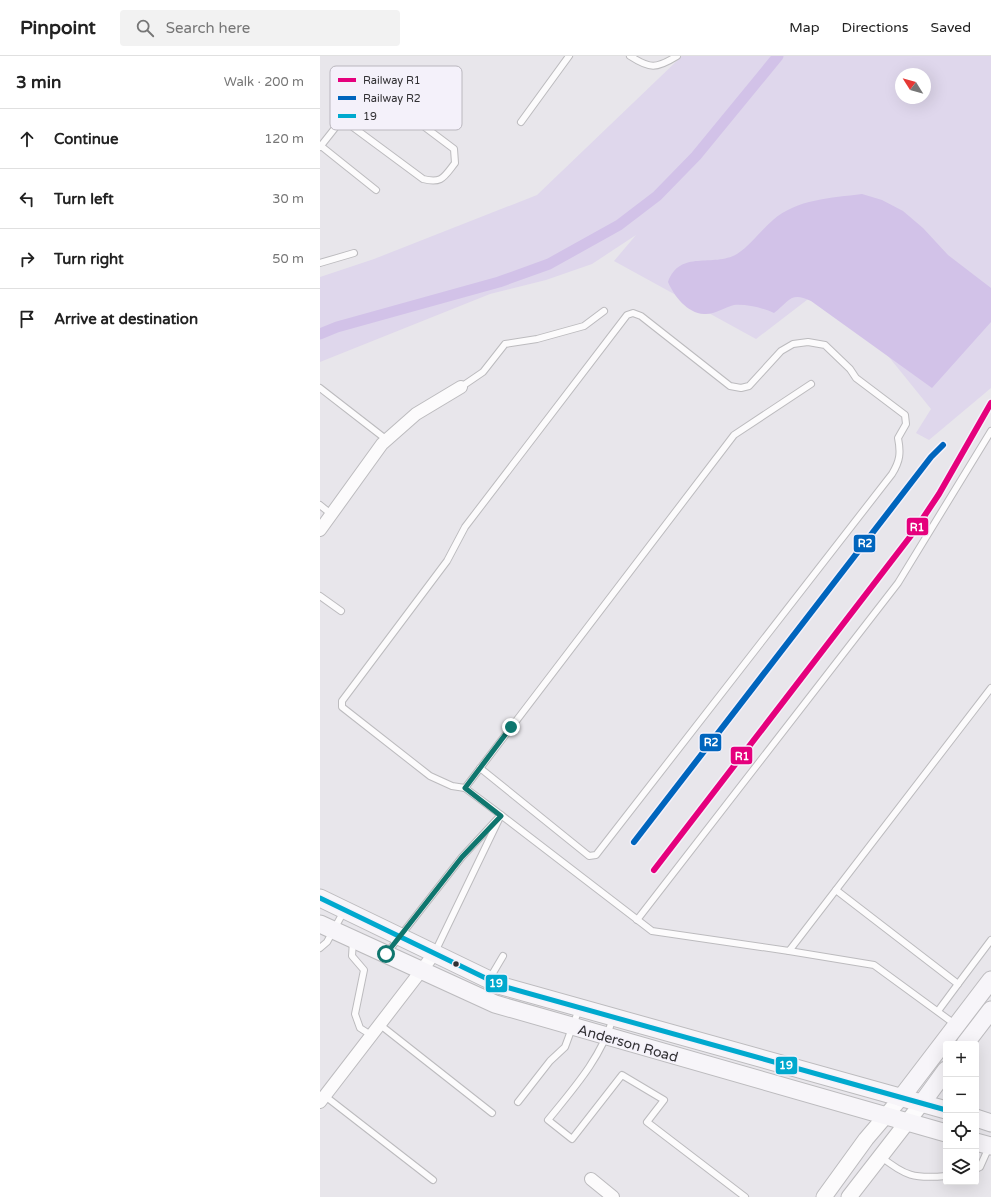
<!DOCTYPE html>
<html lang="en">
<head>
<meta charset="utf-8">
<style>
	:root { --surface:#fff; --page:#f2f2f2; --text:#222; --muted:#767676; --line:#e0e0e0 }
	body { margin:0; font-family:"Varela Round",sans-serif; background:var(--page); color:var(--text) }
	.controls { position:absolute; right:12px; bottom:12px; display:grid; overflow:hidden; border-radius:4px; box-shadow:0 4px 16px #0002 }
	.controls button { width:36px; height:36px; display:grid; place-items:center; padding:0; border:0; border-bottom:1px solid var(--line); background:var(--surface); color:var(--text); font:20px sans-serif }
	.compass { position:absolute; left:575px; top:12px; width:36px; height:36px; border-radius:50%; background:var(--surface); box-shadow:0 4px 16px #0002; rotate:307deg }
	.stop { position:absolute; width:12px; height:12px; margin:-9px; border:3px solid #0f766e; border-radius:50%; background:#fff }
	.stop.end { background:#0f766e; border-color:#fff; box-shadow:0 1px 4px #0008 }
	.list { margin:0; padding:0; list-style:none }
	h2 { display:flex; justify-content:space-between; align-items:center; height:52px; margin:0; padding:0 16px; font-size:17px }
	h2 small { font-size:13px; font-weight:400; color:var(--muted) }
	.list li { display:grid; grid-template-columns:26px 1fr auto; gap:12px; align-items:center; box-sizing:border-box; height:60px; padding:0 16px; border-top:1px solid var(--line) }
	.list b { display:block; font-size:15px; white-space:nowrap }
	.list em { font-size:13px; font-style:normal; color:var(--muted) }
	.icon { flex:none; width:22px; height:22px; fill:none; stroke:currentColor; stroke-width:2; stroke-linecap:round; stroke-linejoin:round }
	.map { position:relative; flex:none; width:671px; height:1141px; overflow:hidden }
	header { display:flex; align-items:center; gap:24px; box-sizing:border-box; height:56px; padding:0 20px; background:var(--surface); border-bottom:1px solid var(--line) }
	header strong { font-size:19px }
	nav { display:flex; gap:22px; margin-inline-start:auto; font-size:14px }
	.search { width:280px; height:36px; background:var(--page); display:flex; align-items:center; gap:10px; box-sizing:border-box; padding:0 14px; border-radius:4px; color:var(--muted); font-size:15px }
	main { display:flex }
	aside { flex:1; background:var(--surface) }
	.map>svg:first-child { display:block }
	.green { fill:#dfd7ec; fill-rule:evenodd }
	.water { fill:#d2c2e8 }
	.lines { fill:none; stroke-linecap:round; stroke-linejoin:round }
	.canal { stroke:#d2c2e8; stroke-width:11 }
	.service-casing { stroke:#bcbbbe; stroke-width:8 }
	.minor-casing { stroke:#bcbbbe; stroke-width:14 }
	.tertiary-casing { stroke:#bcbbbe; stroke-width:17 }
	.secondary-casing { stroke:#bcbbbe; stroke-width:19 }
	.service { stroke:#fcfbfc; stroke-width:6 }
	.minor { stroke:#fcfbfc; stroke-width:12 }
	.tertiary { stroke:#fcfbfc; stroke-width:15 }
	.secondary { stroke:#f7f5f9; stroke-width:17 }
	.bus-1-casing { stroke:#f4f1fa; stroke-width:8 }
	.bus-1 { stroke:#00a9ce; stroke-width:5 }
	.rail-1-casing { stroke:#f4f1fa; stroke-width:9 }
	.rail-2-casing { stroke:#f4f1fa; stroke-width:9 }
	.rail-1 { stroke:#e5007d; stroke-width:6 }
	.rail-2 { stroke:#0065bd; stroke-width:6 }
	.route { stroke:#0f766e; stroke-width:5 }
	.bus-dot { fill:#313033; stroke:#f4f1fa; stroke-width:1.5 }
	.labels { text-anchor:middle; stroke-width:3; stroke-linejoin:round; paint-order:stroke }
	.street-label { font-size:14px; fill:#313033; stroke:#f4f1fa }
	.key { fill:#f4f1fa; stroke:#bab7be; stroke-width:1 }
	.key-label { font-size:11px; fill:#313033 }
	.line-badge { stroke:#f4f1fa; stroke-width:1.5 }
	.badge-label { font-size:11px; text-anchor:middle; font-weight:bold; fill:#fff }
</style>
</head>
<body>
<header>
<strong>Pinpoint</strong>
<div class="search"><svg class="icon" aria-label="search" viewBox="0 0 24 24"><circle cx="10" cy="10" r="6"/><path d="M15 15l6 6"/></svg>Search here</div>
<nav><a>Map</a><a>Directions</a><a>Saved</a></nav>
</header>
<main>
<aside>
<h2>3 min<small>Walk · 200 m</small></h2>
<ul class="list">
<li><svg class="icon" aria-label="ahead" viewBox="0 0 24 24"><path d="M12 20V5M6 11l6-6 6 6"/></svg><div><b>Continue</b></div><em>120 m</em></li>
<li><svg class="icon" aria-label="left" viewBox="0 0 24 24"><path d="M17 20v-9H6M10 6l-5 5 5 5"/></svg><div><b>Turn left</b></div><em>30 m</em></li>
<li><svg class="icon" aria-label="right" viewBox="0 0 24 24"><path d="M7 20v-9h11M14 6l5 5-5 5"/></svg><div><b>Turn right</b></div><em>50 m</em></li>
<li><svg class="icon" aria-label="arrive" viewBox="0 0 24 24"><path d="M6 21V4h12l-3 4 3 4H6"/></svg><div><b>Arrive at destination</b></div></li>
</ul>
</aside>
<div class="map">
<svg width="671" height="1141" viewBox="0 0 671 1141">
	<rect width="100%" height="100%" fill="#e8e6eb"/>
	<path class="green" d="M362,0H671V332L609,384L596,377L611,353L509,227L436,283L294,205L316,179L272,208L226,224L170,238L0,306V221L54,203L217,139ZM581,18H605V42H581Z"/>
	<path class="water" d="M542,138L562,144L583,155L603,172L628,199L671,232V266L612,332L491,245C470,235 469,246 454,257C443,252 427,248 414,249C405,251 394,259 384,258C367,257 354,240 348,226C360,193 393,212 417,198C431,189 440,175 453,164C477,143 511,142 542,138Z"/>
	<g class="lines">
		<polyline class="canal" points="0,278 17,271 179,226 229,208 299,169 337,140 376,100 458,0"/>
		<defs>
			<g id="service">
				<path d="M310,0C330,13 336,13 357,0"/>
				<polyline points="201,66 249,0"/>
				<polyline points="1,90 56,134"/>
				<path d="M0,91L49,29L134,93L135,107C124,121 122,128 103,123L22,63"/>
				<polyline points="0,207 34,197"/>
				<polyline points="141,331 163,316 185,288 217,283 264,270 284,255"/>
				<polyline points="0,332 67,384"/>
				<polyline points="0,449 11,458"/>
				<polyline points="0,540 21,555"/>
				<path d="M145,732L132,730L110,720L22,651V645L127,505L145,471L307,259L313,257L321,260L410,330L421,332L429,330L461,295L473,288L488,286L505,289L530,313L536,322L585,359L586,368L578,382C581,397 580,405 572,418L276,799L269,800L160,712"/>
				<polyline points="516,834 638,928 618,955"/>
				<polyline points="317,864 578,527 671,375"/>
				<polyline points="33,885 32,900 44,914 35,958 40,972 51,979"/>
				<polyline points="0,892 7,886 24,855"/>
				<polyline points="469,895 554,909 636,969"/>
				<polyline points="115,896 181,759 332,875 469,895 671,632"/>
				<polyline points="67,897 142,801 181,759 145,732 414,379 491,328"/>
				<polyline points="170,922 183,900"/>
				<polyline points="638,928 671,884"/>
				<path d="M293,962C281,1002 254,1032 228,1064L252,1083L302,1019L344,1044L327,1066L425,1141"/>
				<polyline points="59,968 172,1057"/>
				<polyline points="5,1040 113,1124"/>
				<polyline points="198,1046 230,1005 245,991 259,953"/>
				<path d="M560,1100C585,1120 594,1123 626,1120"/>
				<polyline points="656,1113 660,1111 669,1091"/>
			</g>
			<g id="minor">
				<polyline points="0,474 62,388 96,358 141,331"/>
				<polyline points="0,1046 114,898"/>
				<polyline points="271,1123 293,1141"/>
			</g>
			<g id="tertiary">
				<polyline points="504,1141 546,1083 581,1042"/>
				<polyline points="529,1141 602,1047"/>
			</g>
			<g id="secondary">
				<polyline points="0,842 182,930 626,1054"/>
				<polyline points="0,868 175,948 626,1077"/>
				<polyline points="645,988 671,954"/>
				<polyline points="581,1042 671,924"/>
				<polyline points="602,1047 626,1014"/>
				<polyline points="656,1062 671,1067"/>
				<polyline points="656,1086 671,1090"/>
			</g>
		</defs>
		<use href="#service" class="service-casing"/>
		<use href="#minor" class="minor-casing"/>
		<use href="#tertiary" class="tertiary-casing"/>
		<use href="#secondary" class="secondary-casing"/>
		<use href="#service" class="service"/>
		<use href="#minor" class="minor"/>
		<use href="#tertiary" class="tertiary"/>
		<use href="#secondary" class="secondary"/>
		<defs>
			<polyline id="bus-1" points="0,842 182,930 626,1054"/>
		</defs>
		<use href="#bus-1" class="bus-1-casing"/>
		<use href="#bus-1" class="bus-1"/>
		<defs>
			<polyline id="rail-1" points="334,814 593,477 619,438 671,347"/>
			<polyline id="rail-2" points="314,786 611,401 623,389"/>
		</defs>
		<use href="#rail-1" class="rail-1-casing"/>
		<use href="#rail-2" class="rail-2-casing"/>
		<use href="#rail-1" class="rail-1"/>
		<use href="#rail-2" class="rail-2"/>
	</g>
	<g class="lines">
		<polyline class="route" points="66,898 142,801 181,760 145,732 191,671"/>
	</g>
	<circle class="bus-dot" cx="136" cy="908" r="3.5"/>
	<g class="labels">
		<g class="street-label">
			<text transform="translate(308 987) rotate(16)" y="5">Anderson Road</text>
		</g>
	</g>
	<rect x="10" y="10" width="132" height="64" rx="6" class="key"/>
	<rect x="18" y="22" width="18" height="4" fill="#e5007d"/>
	<rect x="18" y="40" width="18" height="4" fill="#0065bd"/>
	<rect x="18" y="58" width="18" height="4" fill="#00a9ce"/>
	<g class="key-label">
		<text x="43" y="28">Railway R1</text>
		<text x="43" y="46">Railway R2</text>
		<text x="43" y="64">19</text>
	</g>
	<g class="line-badge">
		<rect x="586" y="461" width="23" height="19" rx="4" fill="#e5007d"/>
		<rect x="533" y="478" width="23" height="19" rx="4" fill="#0065bd"/>
		<rect x="379" y="677" width="23" height="19" rx="4" fill="#0065bd"/>
		<rect x="410" y="690" width="23" height="19" rx="4" fill="#e5007d"/>
		<rect x="165" y="918" width="23" height="19" rx="4" fill="#00a9ce"/>
		<rect x="455" y="1000" width="23" height="19" rx="4" fill="#00a9ce"/>
	</g>
	<g class="badge-label">
		<text x="597" y="475">R1</text>
		<text x="545" y="491">R2</text>
		<text x="391" y="690">R2</text>
		<text x="422" y="704">R1</text>
		<text x="176" y="931">19</text>
		<text x="466" y="1013">19</text>
	</g>
</svg>
<div class="controls">
<button>+</button>
<button>−</button>
<button><svg class="icon" aria-label="locate" viewBox="0 0 24 24"><circle cx="12" cy="12" r="6"/><path d="M12 2v4M12 18v4M2 12h4M18 12h4"/></svg></button>
<button><svg class="icon" aria-label="layers" viewBox="0 0 24 24"><path d="M12 4l9 5-9 5-9-5zM3 14l9 5 9-5"/></svg></button>
</div>
<svg class="compass" viewBox="-18 -18 36 36"><path d="M0-13l5 13h-10z" fill="#e53935"/><path d="M0 13l5-13h-10z" fill="#767676"/></svg>
<div class="stop" style="left:66px;top:898px"></div>
<div class="stop end" style="left:191px;top:671px"></div>
</div>
</main>
</body>
</html>
